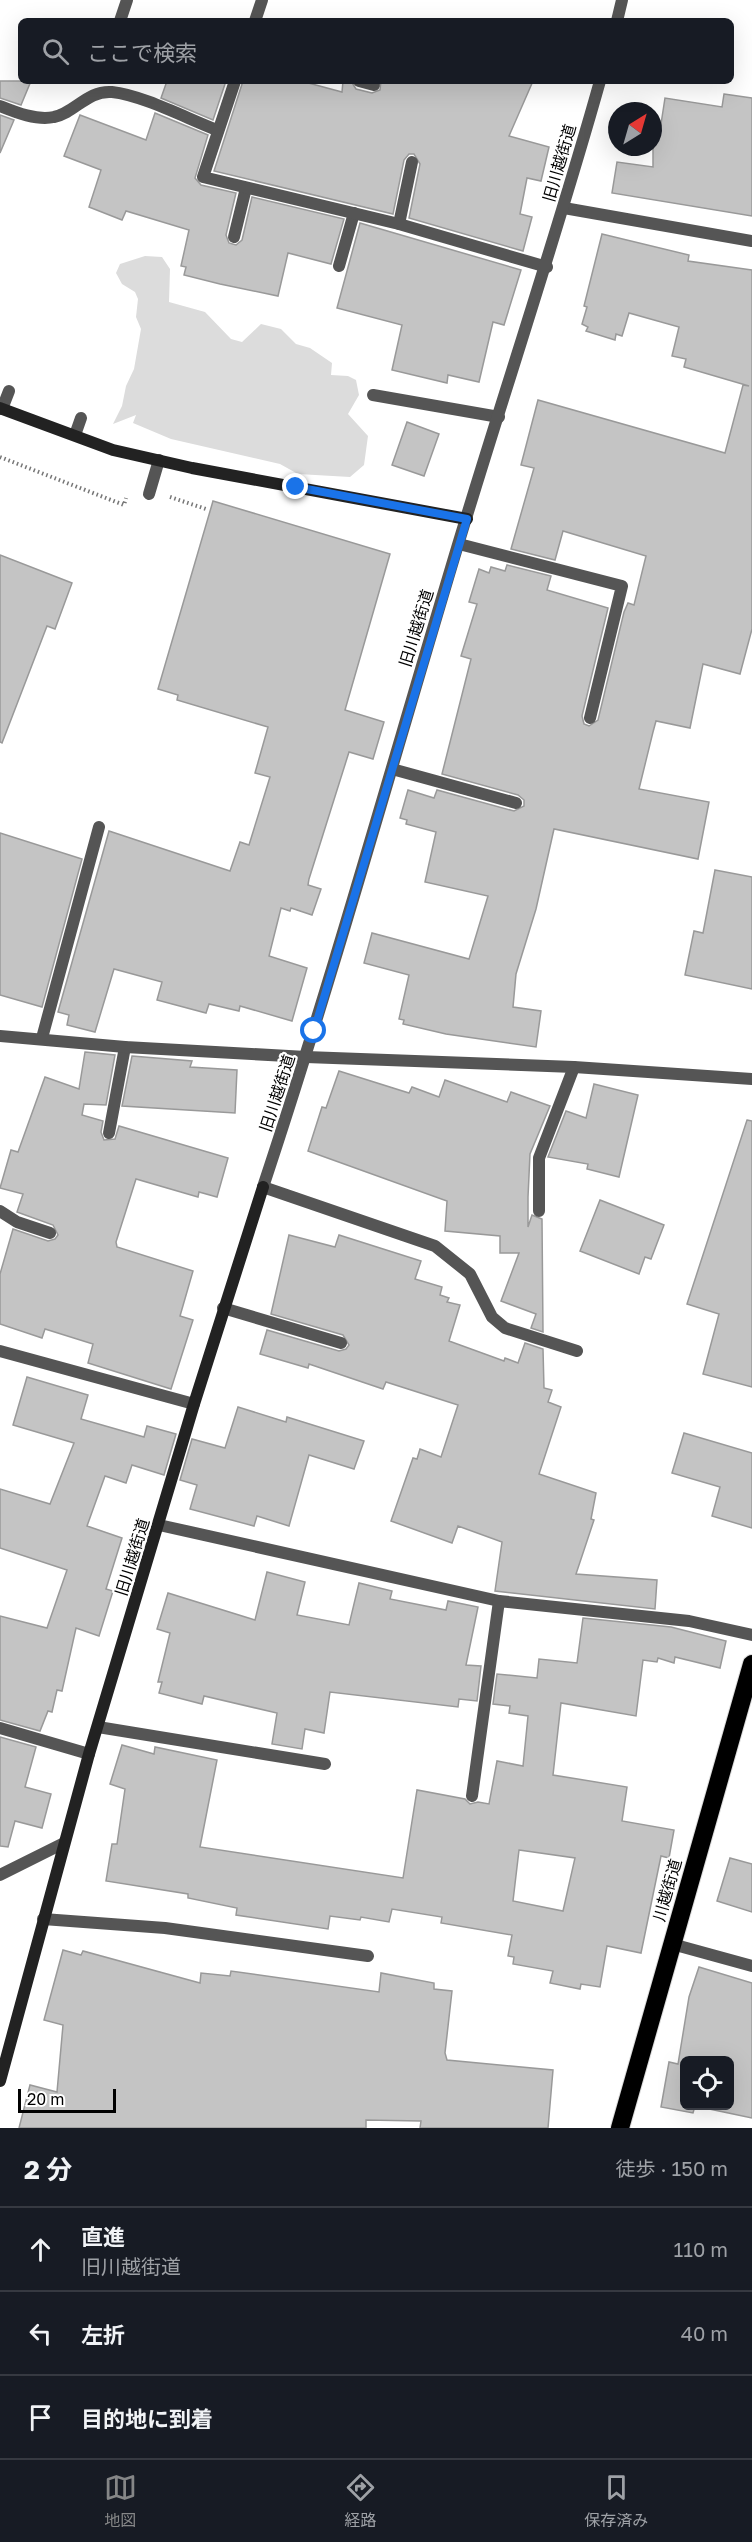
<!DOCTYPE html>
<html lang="ja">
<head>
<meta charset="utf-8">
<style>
	:root { --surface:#171b24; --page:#242831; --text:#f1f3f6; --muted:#9ea1a6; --line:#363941; --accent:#858687 }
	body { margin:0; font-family:"Golos Text","Noto Sans JP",sans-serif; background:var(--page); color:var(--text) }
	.controls { position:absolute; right:18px; bottom:18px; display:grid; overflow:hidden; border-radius:9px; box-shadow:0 6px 24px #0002 }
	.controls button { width:54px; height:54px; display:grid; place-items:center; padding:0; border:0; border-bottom:2px solid var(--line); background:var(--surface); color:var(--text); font:30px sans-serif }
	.compass { position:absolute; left:608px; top:102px; width:54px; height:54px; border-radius:50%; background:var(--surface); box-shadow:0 6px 24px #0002; rotate:37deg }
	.scale { position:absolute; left:18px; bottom:15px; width:98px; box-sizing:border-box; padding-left:6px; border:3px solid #000; border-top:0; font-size:16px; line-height:21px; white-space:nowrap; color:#000; -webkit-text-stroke:4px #fff; paint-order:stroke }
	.stop { position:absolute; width:18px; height:18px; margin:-14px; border:4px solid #1a73e8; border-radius:50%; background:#fff }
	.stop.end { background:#1a73e8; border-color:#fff; box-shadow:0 2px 6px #0008 }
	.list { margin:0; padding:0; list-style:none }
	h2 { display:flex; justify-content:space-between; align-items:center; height:78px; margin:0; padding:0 24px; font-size:26px }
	h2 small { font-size:20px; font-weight:400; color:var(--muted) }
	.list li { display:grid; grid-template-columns:39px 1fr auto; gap:18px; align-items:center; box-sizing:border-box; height:84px; padding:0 24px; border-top:2px solid var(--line) }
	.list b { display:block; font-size:22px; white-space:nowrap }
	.list p { margin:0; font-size:20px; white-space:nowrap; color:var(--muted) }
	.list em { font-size:20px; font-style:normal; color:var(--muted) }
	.icon { flex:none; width:33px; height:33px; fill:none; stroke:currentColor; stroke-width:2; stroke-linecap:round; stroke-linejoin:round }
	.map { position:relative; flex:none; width:752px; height:2128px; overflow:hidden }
	.search { position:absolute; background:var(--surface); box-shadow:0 6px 24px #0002; left:18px; right:18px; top:18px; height:66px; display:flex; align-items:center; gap:15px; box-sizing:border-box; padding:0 21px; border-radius:9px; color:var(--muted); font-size:22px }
	.sheet { height:330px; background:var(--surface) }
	nav { display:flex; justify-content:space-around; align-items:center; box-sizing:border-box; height:84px; border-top:2px solid var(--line); background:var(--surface); font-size:16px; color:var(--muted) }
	nav a { display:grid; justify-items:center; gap:3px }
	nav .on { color:var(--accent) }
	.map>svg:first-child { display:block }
	.green { fill:#dcdcdc }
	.building { fill:#c4c4c4; stroke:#999; stroke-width:1.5; fill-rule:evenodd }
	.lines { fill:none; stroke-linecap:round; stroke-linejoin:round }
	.highway-casing { stroke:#dbdbdb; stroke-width:20 }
	.path { stroke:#777; stroke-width:4; stroke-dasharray:1.5 3; stroke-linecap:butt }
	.lane { stroke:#555; stroke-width:12 }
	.street { stroke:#555; stroke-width:12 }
	.secondary { stroke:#222; stroke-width:12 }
	.highway { stroke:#000; stroke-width:18 }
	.route { stroke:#1a73e8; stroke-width:8 }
	.labels { text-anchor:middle; stroke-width:4.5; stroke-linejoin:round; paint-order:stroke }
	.street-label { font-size:16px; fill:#000; stroke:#fff }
</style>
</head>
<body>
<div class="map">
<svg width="752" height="2128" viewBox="0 0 752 2128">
	<rect width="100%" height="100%" fill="#fff"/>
	<polygon class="green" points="145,256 162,257 170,269 169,302 205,312 231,339 242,342 261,324 281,329 296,344 310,348 332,363 331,375 348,376 356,380 359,395 348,414 368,436 364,465 350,477 298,474 280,464 171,439 133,423 136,415 113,424 122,406 126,386 134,369 141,329 136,317 138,299 135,292 122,284 116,273 120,264"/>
	<g class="building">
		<polygon points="0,81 31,81 21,105 0,98"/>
		<polygon points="167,81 226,81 213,120 161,98"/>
		<polygon points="243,81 301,81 342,92 343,81 351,81 356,89 372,93 380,90 381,81 533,81 509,136 549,147 541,181 527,178 520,214 532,217 523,251 409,218 420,164 414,154 409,154 404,160 393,214 214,171"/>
		<polygon points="724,94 752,98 752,216 612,193 617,162 653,167 653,123 661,124 665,98 722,107"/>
		<polygon points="155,113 208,135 195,178 201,185 236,193 226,235 229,243 236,245 242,240 252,197 344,219 331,264 288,253 278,296 220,284 184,275 186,267 181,266 189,230 126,211 122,220 89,207 101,170 64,156 80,115 146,140"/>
		<polygon points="0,115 14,120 0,153"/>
		<polygon points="360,223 521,270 504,325 493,322 479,382 448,375 447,383 392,370 402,325 337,308"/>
		<polygon points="602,234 689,255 688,261 752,270 752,629 740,674 703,664 690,728 656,721 653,732 639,789 709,802 698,859 554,829 536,909 516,974 513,1007 541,1011 536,1047 446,1034 403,1024 404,1020 399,1019 409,975 364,963 372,933 469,959 488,896 425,882 436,832 406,824 407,820 400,818 408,790 434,798 437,790 514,811 524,806 524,800 518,795 442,774 471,659 461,656 477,604 469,602 479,569 489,573 491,567 505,571 507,565 551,576 547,590 608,608 582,716 584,724 589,726 598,720 624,612 628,603 634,605 646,556 563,531 555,560 511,549 534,468 521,465 538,400 725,453 743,385 749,386 684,367 686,359 672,356 679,327 629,313 622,336 616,334 615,340 586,331 588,327 582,324 587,307 584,306"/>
		<polygon points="407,422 439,434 424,476 392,465"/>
		<polygon points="213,501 390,554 345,710 384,722 373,759 349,752 309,879 308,885 321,889 312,915 291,908 290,911 281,908 269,956 307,968 292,1021 240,1006 239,1011 209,1004 206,1013 157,1000 162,982 114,969 95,1032 67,1025 69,1015 58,1012 109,831 230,871 240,842 249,845 270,777 255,773 268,727 177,700 178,695 158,689"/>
		<polygon points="0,555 72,583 55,629 47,626 2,743 0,742"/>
		<polygon points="0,833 82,859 42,1007 0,995"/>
		<polygon points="715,870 752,877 752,989 685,975 694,931 703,933"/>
		<polygon points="85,1052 115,1055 106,1105 84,1104 82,1115 103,1121 101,1132 104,1140 115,1139 119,1126 228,1158 217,1197 199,1192 198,1197 136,1179 116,1242 117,1247 193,1271 180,1316 193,1320 171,1389 88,1363 93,1344 45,1329 42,1338 0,1324 0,1274 13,1229 48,1241 55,1239 58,1235 53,1225 17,1212 23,1194 0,1188 11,1150 18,1152 45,1077 79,1089"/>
		<polygon points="132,1056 192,1061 190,1067 237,1070 235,1113 122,1106"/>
		<polygon points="339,1071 409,1093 412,1087 439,1097 445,1080 507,1102 511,1092 550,1106 530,1154 528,1197 528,1227 532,1215 542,1219 543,1332 531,1328 536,1314 501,1301 519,1253 500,1253 500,1236 445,1231 447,1201 308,1151 322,1107 326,1108"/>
		<polygon points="594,1084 638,1095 619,1177 587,1169 588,1164 548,1157 566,1111 586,1118"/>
		<polygon points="747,1120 752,1121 752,1387 703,1374 719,1314 687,1304"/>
		<polygon points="600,1200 664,1225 651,1259 645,1257 639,1274 580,1251"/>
		<polygon points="289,1235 335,1247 339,1235 421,1261 415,1279 442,1287 440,1295 449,1298 447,1302 460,1305 449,1341 504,1361 505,1358 518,1363 525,1343 543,1349 544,1388 552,1390 548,1402 561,1407 539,1474 596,1493 591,1519 594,1520 576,1574 657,1580 655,1609 495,1591 502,1542 458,1526 452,1543 391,1521 413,1458 417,1459 420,1449 441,1457 458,1405 386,1382 383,1389 309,1364 308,1368 260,1354 267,1330 339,1351 346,1349 349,1345 343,1335 271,1314"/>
		<polygon points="27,1377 88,1395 81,1419 144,1437 147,1426 176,1434 164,1475 132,1465 126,1483 105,1476 87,1526 122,1538 106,1589 113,1591 99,1636 76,1628 62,1691 57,1690 52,1712 48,1711 40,1731 0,1720 0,1616 47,1628 67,1570 0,1548 0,1489 50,1504 74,1443 13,1425"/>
		<polygon points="238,1407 286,1422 287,1417 364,1441 354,1469 309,1455 289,1526 257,1516 254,1526 190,1509 197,1485 180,1480 192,1439 225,1448"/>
		<polygon points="684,1433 752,1453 752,1528 712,1516 720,1487 672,1473"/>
		<polygon points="267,1572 305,1582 297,1615 349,1625 359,1583 392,1591 390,1599 446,1610 448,1601 478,1607 466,1665 481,1666 477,1701 459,1699 458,1707 330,1692 324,1733 305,1729 302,1749 272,1744 277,1713 204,1696 202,1704 159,1693 162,1682 158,1682 170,1633 157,1629 168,1593 255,1620"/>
		<path d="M583,1618L671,1627L726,1641L720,1668L675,1657L674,1663L658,1658L657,1662L643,1660L636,1716L561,1703L553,1775L627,1787L622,1821L674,1830L669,1858L661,1856L641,1953L607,1946L600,1987L581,1984L580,1989L550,1983L553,1971L513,1964L514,1957L508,1956L512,1935L441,1923L442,1917L392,1909L389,1922L361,1917L360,1920L330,1916L328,1929L236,1915L237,1908L188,1898V1894L106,1881L112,1844H117L125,1789L110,1784L122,1745L154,1754L155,1747L217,1760L200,1847L403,1878L417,1790L465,1799L470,1804L478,1802L489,1804L497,1761L523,1766L528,1716L509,1713L510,1706L493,1704L497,1674L537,1678L539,1659L577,1663ZM519,1850L575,1858L563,1911L513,1901Z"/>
		<polygon points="0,1737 36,1747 25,1787 51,1794 42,1828 15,1821 8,1847 0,1846"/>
		<polygon points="730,1858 752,1864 752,1912 717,1901"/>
		<polygon points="63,1950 81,1955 83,1951 200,1983 201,1973 230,1976 231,1971 379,1992 381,1973 434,1983 434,1989 452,1991 445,2053 447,2060 553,2070 548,2128 420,2128 421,2121 366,2120 366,2128 19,2128 30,2085 57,2092 63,2025 44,2020"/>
		<path d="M699,1967L752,1983V2118L695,2106L693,2113L661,2107L669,2062L678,2064L689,1997ZM684,2061H729V2106H684Z"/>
	</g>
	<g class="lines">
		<defs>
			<polyline id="highway" points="620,2128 752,1664"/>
		</defs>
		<use href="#highway" class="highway-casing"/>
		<g class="path">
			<polyline points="0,457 124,505 126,498"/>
			<polyline points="170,497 206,509"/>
		</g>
		<g class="lane">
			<polyline points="120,21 127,0"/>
			<polyline points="359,81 374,85"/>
			<path d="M0,106C15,112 37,121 54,117C75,113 87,90 112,92C142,95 188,119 217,130"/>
			<polyline points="399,224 412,162"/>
			<polyline points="234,237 246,188"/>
			<polyline points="339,266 354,213"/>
			<polyline points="373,395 499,417"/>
			<polyline points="2,409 9,391"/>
			<polyline points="75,435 81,418"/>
			<polyline points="149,494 159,460"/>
			<polyline points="392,769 516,803"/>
			<polyline points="42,1038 99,827"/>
			<polyline points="109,1133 125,1047"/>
			<polyline points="263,1187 435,1246 470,1274 492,1317 505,1328 577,1351"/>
			<polyline points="0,1211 17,1222 50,1233"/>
			<polyline points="539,1211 539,1158 574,1067"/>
			<polyline points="223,1308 341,1343"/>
			<polyline points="159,1525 499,1601"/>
			<polyline points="98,1727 325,1764"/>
			<polyline points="472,1796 499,1601 689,1621 752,1635"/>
			<polyline points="43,1919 165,1928 368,1956"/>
			<polyline points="672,1944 752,1966"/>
		</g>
		<g class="street">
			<polyline points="255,21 262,0"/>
			<polyline points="617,21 622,0"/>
			<polyline points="235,81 203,177 399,224 547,267"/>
			<polyline points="564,208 752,241"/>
			<polyline points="459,544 622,586 590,718"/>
			<polyline points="0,1036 125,1047 306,1057 574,1067 752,1079"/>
			<path d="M263,1187C333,976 393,761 457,548C504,392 556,238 600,81"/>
			<polyline points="0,1351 194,1404"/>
			<polyline points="0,1728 89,1754"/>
			<polyline points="0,1875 64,1843"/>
		</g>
		<g class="secondary">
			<polyline points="0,408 113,450 192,468 467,519"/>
			<polyline points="0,2081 89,1754 194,1404 263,1187"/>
		</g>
		<use href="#highway" class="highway"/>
	</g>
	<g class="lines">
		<polyline class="route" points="296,487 467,519 314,1031"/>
	</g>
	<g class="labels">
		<g class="street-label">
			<text transform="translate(559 163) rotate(-74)" y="6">旧川越街道</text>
			<text transform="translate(416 628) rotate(-73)" y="6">旧川越街道</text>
			<text transform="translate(277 1093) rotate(-72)" y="6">旧川越街道</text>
			<text transform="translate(132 1557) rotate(-73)" y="6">旧川越街道</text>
			<text transform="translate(667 1890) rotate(-74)" y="6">川越街道</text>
		</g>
	</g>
</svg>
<div class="controls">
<button><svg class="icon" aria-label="locate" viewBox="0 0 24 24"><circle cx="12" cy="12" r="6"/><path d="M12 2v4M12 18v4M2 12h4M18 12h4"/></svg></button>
</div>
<svg class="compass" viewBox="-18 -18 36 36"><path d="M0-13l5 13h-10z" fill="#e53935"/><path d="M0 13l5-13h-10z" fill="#9ea1a6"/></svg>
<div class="scale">20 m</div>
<div class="stop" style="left:314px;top:1031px"></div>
<div class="stop end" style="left:296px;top:487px"></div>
<div class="search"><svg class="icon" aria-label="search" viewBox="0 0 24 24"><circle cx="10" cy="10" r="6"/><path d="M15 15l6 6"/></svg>ここで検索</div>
</div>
<section class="sheet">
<h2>2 分<small>徒歩 · 150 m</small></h2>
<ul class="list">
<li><svg class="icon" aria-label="ahead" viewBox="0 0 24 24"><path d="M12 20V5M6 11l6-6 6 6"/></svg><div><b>直進</b><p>旧川越街道</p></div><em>110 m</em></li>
<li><svg class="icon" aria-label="left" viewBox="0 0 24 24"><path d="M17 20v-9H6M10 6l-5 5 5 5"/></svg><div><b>左折</b></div><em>40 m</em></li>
<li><svg class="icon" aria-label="arrive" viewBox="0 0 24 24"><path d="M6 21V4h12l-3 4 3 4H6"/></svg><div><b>目的地に到着</b></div></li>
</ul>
</section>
<nav>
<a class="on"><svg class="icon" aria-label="map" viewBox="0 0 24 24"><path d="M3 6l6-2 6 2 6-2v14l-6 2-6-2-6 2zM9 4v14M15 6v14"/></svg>地図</a>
<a><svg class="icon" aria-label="directions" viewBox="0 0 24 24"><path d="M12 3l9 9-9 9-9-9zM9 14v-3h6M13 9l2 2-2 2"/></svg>経路</a>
<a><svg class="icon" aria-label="saved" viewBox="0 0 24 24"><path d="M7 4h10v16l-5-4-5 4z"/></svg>保存済み</a>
</nav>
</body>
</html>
